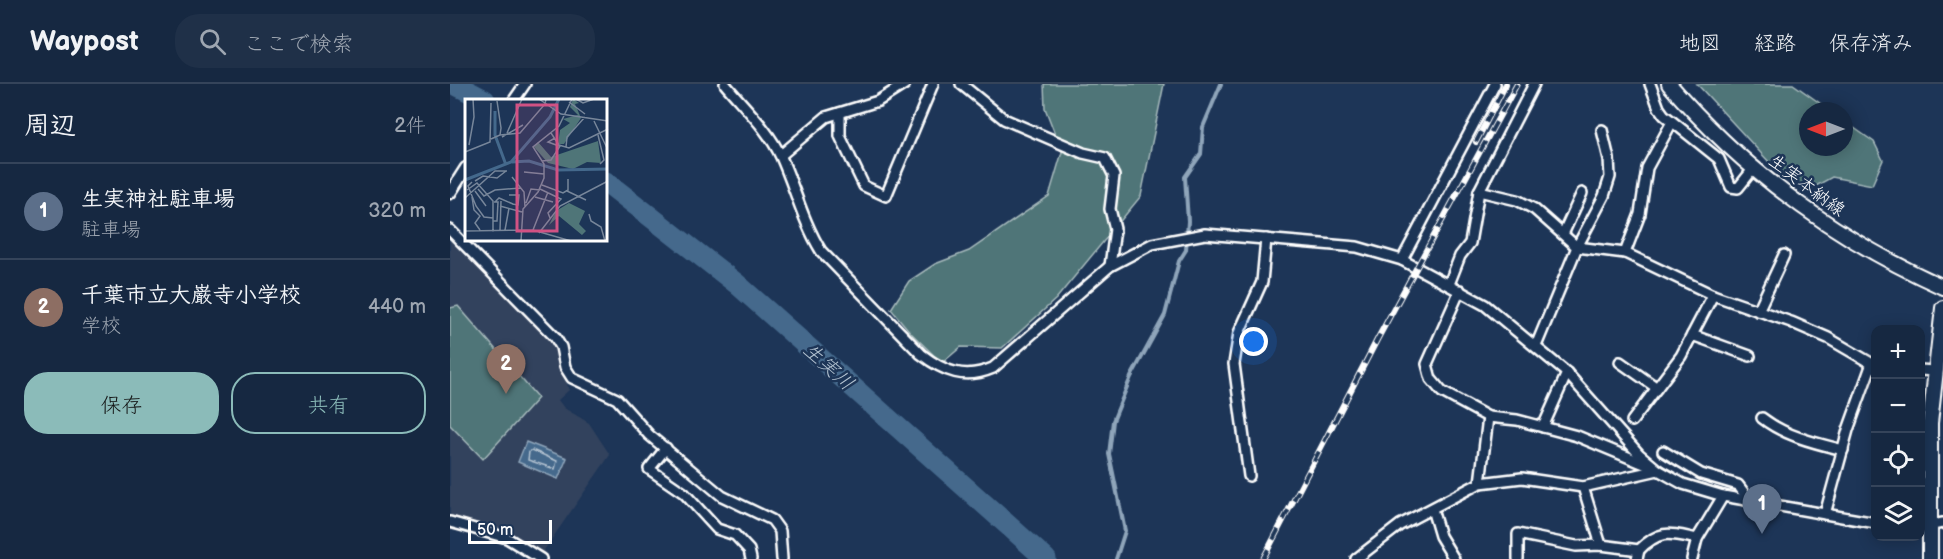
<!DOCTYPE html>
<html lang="ja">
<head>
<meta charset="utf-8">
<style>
	:root { --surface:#162841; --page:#1f3048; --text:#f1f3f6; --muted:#9ea6b1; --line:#35445a; --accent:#8bbbb9 }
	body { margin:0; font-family:"Balsamiq Sans","Klee One",sans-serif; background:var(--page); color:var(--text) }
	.controls { position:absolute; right:18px; bottom:18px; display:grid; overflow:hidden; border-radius:12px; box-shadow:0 3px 15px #0003 }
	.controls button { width:54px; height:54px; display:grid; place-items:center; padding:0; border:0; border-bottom:2px solid var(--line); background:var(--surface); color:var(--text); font:30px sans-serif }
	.compass { position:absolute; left:1349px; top:18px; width:54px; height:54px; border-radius:50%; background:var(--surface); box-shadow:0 3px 15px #0003; rotate:270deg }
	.scale { position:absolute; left:18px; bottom:15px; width:84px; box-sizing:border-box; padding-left:6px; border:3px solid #fff; border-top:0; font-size:16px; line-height:21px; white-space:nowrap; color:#fff; -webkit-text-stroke:4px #1d3557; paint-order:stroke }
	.you { position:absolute; left:804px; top:258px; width:21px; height:21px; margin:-15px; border:4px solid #fff; border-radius:50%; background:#1a73e8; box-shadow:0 0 0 9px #1a73e833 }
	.badge { display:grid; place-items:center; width:39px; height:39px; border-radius:50%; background:var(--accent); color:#fff; font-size:20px; font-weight:700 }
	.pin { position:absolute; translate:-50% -50px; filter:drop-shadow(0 2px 3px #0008) }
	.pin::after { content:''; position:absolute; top:32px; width:21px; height:18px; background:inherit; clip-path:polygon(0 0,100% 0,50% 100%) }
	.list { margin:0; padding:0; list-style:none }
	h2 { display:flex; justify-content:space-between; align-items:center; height:78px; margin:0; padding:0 24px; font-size:26px }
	h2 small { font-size:20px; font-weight:400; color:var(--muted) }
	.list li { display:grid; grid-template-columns:39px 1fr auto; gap:18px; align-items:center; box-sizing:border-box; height:96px; padding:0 24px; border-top:2px solid var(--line) }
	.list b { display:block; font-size:22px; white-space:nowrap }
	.list p { margin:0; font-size:20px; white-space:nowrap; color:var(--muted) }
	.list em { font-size:20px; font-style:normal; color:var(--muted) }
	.actions { display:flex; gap:12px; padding:18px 24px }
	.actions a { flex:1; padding:14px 0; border:2px solid var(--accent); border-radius:24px; text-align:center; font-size:21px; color:var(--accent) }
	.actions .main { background:var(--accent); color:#111 }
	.icon { flex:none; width:33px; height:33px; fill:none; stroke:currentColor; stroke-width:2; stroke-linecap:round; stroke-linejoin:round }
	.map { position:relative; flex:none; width:1493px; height:475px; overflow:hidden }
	header { display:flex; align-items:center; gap:36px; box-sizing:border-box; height:84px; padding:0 30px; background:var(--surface); border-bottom:2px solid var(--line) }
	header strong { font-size:28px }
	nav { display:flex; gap:33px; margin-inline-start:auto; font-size:21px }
	.search { width:420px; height:54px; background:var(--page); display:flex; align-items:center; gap:15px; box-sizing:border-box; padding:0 21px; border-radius:24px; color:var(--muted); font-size:22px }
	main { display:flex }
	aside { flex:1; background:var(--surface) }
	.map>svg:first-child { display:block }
	.built { fill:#32425d }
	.green { fill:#4f7578; stroke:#a7babc; stroke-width:1.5 }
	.water { fill:#44698c; stroke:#8fa5ba; stroke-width:1.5 }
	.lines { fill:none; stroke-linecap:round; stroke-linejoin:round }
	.shore { stroke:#b4c3d1; stroke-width:1.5 }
	.stream { stroke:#8fa5ba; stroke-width:4 }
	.river { stroke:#44698c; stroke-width:21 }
	.minor-casing { stroke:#fff; stroke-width:14 }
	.tertiary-casing { stroke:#fff; stroke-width:15 }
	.primary-casing { stroke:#fff; stroke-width:18 }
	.minor { stroke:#1d3557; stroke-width:9 }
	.tertiary { stroke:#1d3557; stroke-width:10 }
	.primary { stroke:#1d3557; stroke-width:14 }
	.rail-casing { stroke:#fff; stroke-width:6 }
	.rail { stroke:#1d3557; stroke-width:4; stroke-dasharray:11; stroke-linecap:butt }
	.labels { text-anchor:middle; stroke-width:5; stroke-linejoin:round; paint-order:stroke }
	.street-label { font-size:18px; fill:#fff; stroke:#1d3557 }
	.water-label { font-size:20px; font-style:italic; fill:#b4c3d1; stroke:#1d3557 }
	.inset-river { fill:none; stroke:#44698c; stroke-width:3 }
	.inset-road { fill:none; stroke:#77869a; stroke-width:1.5 }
	.view { fill:#d15284; fill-opacity:0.15; stroke:#d15284; stroke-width:3 }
	.inset-edge { fill:none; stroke:#fff; stroke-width:3 }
</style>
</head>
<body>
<header>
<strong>Waypost</strong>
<div class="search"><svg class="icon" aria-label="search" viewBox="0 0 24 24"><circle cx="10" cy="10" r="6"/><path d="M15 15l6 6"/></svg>ここで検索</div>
<nav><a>地図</a><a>経路</a><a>保存済み</a></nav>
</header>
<main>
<aside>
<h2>周辺<small>2件</small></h2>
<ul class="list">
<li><span class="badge" style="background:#5c6f8a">1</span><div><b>生実神社駐車場</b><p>駐車場</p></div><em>320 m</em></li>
<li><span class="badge" style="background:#8d6e63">2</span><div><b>千葉市立大巌寺小学校</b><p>学校</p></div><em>440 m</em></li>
</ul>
<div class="actions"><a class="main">保存</a><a>共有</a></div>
</aside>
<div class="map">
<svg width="1493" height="475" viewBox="0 0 1493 475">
	<rect width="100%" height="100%" fill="#1d3557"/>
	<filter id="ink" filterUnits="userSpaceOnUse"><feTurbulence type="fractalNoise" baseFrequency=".0167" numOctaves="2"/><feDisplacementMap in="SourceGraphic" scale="12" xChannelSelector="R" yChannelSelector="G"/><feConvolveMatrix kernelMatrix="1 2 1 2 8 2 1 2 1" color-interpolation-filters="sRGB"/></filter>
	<g filter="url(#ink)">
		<polygon class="built" points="0,154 104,261 119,306 108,316 114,324 139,339 160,371 92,469 60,449 0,433"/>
		<g class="green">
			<polygon points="594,0 714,0 691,112 606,215 552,264 511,263 492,279 461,249 441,225 459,197 485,180 519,167 599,112 612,68 595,24"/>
			<polygon points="1247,0 1343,0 1381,27 1358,27 1358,63 1394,63 1394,37 1424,58 1433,76 1422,101 1382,93 1357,107 1332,92"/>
			<polygon points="8,222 88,314 33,375 0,341 0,224"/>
		</g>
		<polygon class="water" points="76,358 117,374 108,395 68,378"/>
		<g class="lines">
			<polygon class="shore" points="82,366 107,377 105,385 78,376 79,368"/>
			<polyline class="stream" points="666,475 675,447 659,370 663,337 681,293 715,231 729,177 736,166 738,137 735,93 751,70 753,43 771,0"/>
			<g class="river">
				<polyline points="4,0 35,16"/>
				<polyline points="156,98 287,200 596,475"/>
			</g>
			<defs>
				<g id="minor">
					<path d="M275,0C294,23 319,46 331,73C345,104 353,138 371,167L471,270C494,288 515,296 543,284L660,182L702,160L755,150L907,163L952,176L1035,221L1117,289L1189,370L1208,386L1233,400L1273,412L1426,439"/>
					<polyline points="511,0 554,35 633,69 655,74 664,92 660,125 665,145 660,182"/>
					<polyline points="1200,0 1209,24 1214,31 1269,75 1281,103 1288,104 1304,84"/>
					<polyline points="64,16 75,0"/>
					<polyline points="390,29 390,52 414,102 436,112 483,0"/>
					<polyline points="331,71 376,33 428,17 455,0"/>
					<polyline points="1029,107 1067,116 1084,125 1127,163 1175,169 1263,211 1341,238 1378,254 1426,282"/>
					<polyline points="0,146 105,253 111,263 115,283 122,294 167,315 199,351 272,412 322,436 330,447 332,475"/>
					<polyline points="1113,150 1132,109"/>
					<polyline points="1175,169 1190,130 1197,84 1222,38"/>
					<polyline points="952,176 1045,0"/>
					<polyline points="999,200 1010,172 1020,159 1029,107 1084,0"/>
					<polyline points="1010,206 977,280 981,295 992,308 1038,333 1067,336 1127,352 1197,381"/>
					<polyline points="1308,227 1334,171"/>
					<polyline points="1242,251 1300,272"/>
					<polyline points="1086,262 1127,163 1154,112 1160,93 1159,75 1152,46"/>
					<polyline points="1170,278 1207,304"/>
					<polyline points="1470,286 1484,287"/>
					<path d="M1312,334C1335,352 1365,359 1393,366"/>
					<polyline points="1182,337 1231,272 1263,211"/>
					<polyline points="1093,343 1117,289"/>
					<polyline points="216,364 199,385 234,409 267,445 285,451 299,466 301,475"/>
					<polyline points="1213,367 1251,390 1288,401 1300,417"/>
					<polyline points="799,392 784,280 789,249 812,198 816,155"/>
					<polyline points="1030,399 1038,333"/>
					<polyline points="1133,403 1151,461"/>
					<polyline points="982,425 990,452 1004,475"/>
					<polyline points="1375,430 1398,346 1421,282"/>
					<polyline points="0,438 57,454 91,475"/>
					<polyline points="1470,443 1493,439"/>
					<path d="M1189,466C1210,445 1219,449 1247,455"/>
					<polyline points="906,475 950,441 1030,399 1072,394 1133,403 1208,386"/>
					<polyline points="1068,475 1068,450 1126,462 1151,461 1189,466 1187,475"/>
					<polyline points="1242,475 1247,455 1273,412"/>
				</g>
				<polyline id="tertiary" points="0,109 16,84"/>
				<g id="primary">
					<path d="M1219,0C1294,87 1388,156 1493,203"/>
					<polyline points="1480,475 1480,339 1493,224"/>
				</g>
			</defs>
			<use href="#minor" class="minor-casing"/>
			<use href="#tertiary" class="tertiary-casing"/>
			<use href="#primary" class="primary-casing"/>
			<use href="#minor" class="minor"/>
			<use href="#tertiary" class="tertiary"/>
			<use href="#primary" class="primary"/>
			<defs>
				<g id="rail">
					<polyline points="1026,58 1056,0"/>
					<polyline points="813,475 928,254 1067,0"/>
				</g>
			</defs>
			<use href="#rail" class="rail-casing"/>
			<use href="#rail" class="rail"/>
		</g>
	</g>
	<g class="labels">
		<g class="street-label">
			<text transform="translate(1357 101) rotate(37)" y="6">生実本納線</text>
		</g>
		<g class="water-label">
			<text transform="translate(379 282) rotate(42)" y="7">生実川</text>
		</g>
	</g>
	<g transform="translate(15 15)">
		<rect width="142" height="142" fill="#1d3557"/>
		<path d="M108,0L114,4L110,5L116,19L99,45H93L95,31L105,24L98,20L113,16L105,8ZM133,42L136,64L122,63L108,70L83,64L69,48L73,43L86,58ZM104,104L120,112L114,125L121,132L117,136L94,117L84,126L91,112Z" fill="#4f7578"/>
		<path class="inset-river" d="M30,12V36L41,66M47,63L64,62L93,71L143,70M0,81L46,63L85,18L94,0"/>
		<path class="inset-road" d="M74,0L96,15L143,22M111,0L118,4L129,0M104,3L120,15M129,22L142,49M42,34L57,0M86,34L94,46L104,49L143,30M35,36L55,34L80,5L81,0M133,36L139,61L135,65M37,38L58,26M90,39L83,43L94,47M26,40L35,36L36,29L32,2M4,46L9,18L8,0M101,48L102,38L120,18M0,53L25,43L26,4M77,62L86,61L95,47M59,73L79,75M47,78L59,93L60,108M10,82L18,77L32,79L41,72M7,83L3,87L11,107L19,118L28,119M77,86L98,94L103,91V80M13,90L19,97L30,91L56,89M75,90L96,100L83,114L85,119M2,91L12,84L28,102V133M10,92L21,107M102,92L121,101M44,96H54L53,106L47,105M7,98L9,111L15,117L10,124L15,131M70,98L88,103M0,99L30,72H42M30,103L34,99L48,105M61,104L66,90L75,91M35,107L57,113M124,115L126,122L136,128L140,142M28,122H32L33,103H29M35,131L36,102M40,131L44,109M68,131L83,93M0,132L68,131L106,142M74,134L95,107L143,82M19,142H56L58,110L73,93L79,79V65L68,48L94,27L107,0"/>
		<path class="view" d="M52,6H92V132H52Z"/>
		<rect width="142" height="142" class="inset-edge"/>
	</g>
</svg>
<div class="controls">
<button>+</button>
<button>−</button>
<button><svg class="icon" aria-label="locate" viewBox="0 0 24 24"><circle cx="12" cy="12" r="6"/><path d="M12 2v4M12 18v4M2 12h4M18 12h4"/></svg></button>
<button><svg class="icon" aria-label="layers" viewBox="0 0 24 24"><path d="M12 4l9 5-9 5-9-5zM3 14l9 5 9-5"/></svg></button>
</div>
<svg class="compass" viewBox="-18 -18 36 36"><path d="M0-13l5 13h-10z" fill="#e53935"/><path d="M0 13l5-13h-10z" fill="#9ea6b1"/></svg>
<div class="scale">50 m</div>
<div class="you"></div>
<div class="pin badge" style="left:1312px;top:450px;background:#5c6f8a">1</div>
<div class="pin badge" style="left:56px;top:310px;background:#8d6e63">2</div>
</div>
</main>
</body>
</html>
